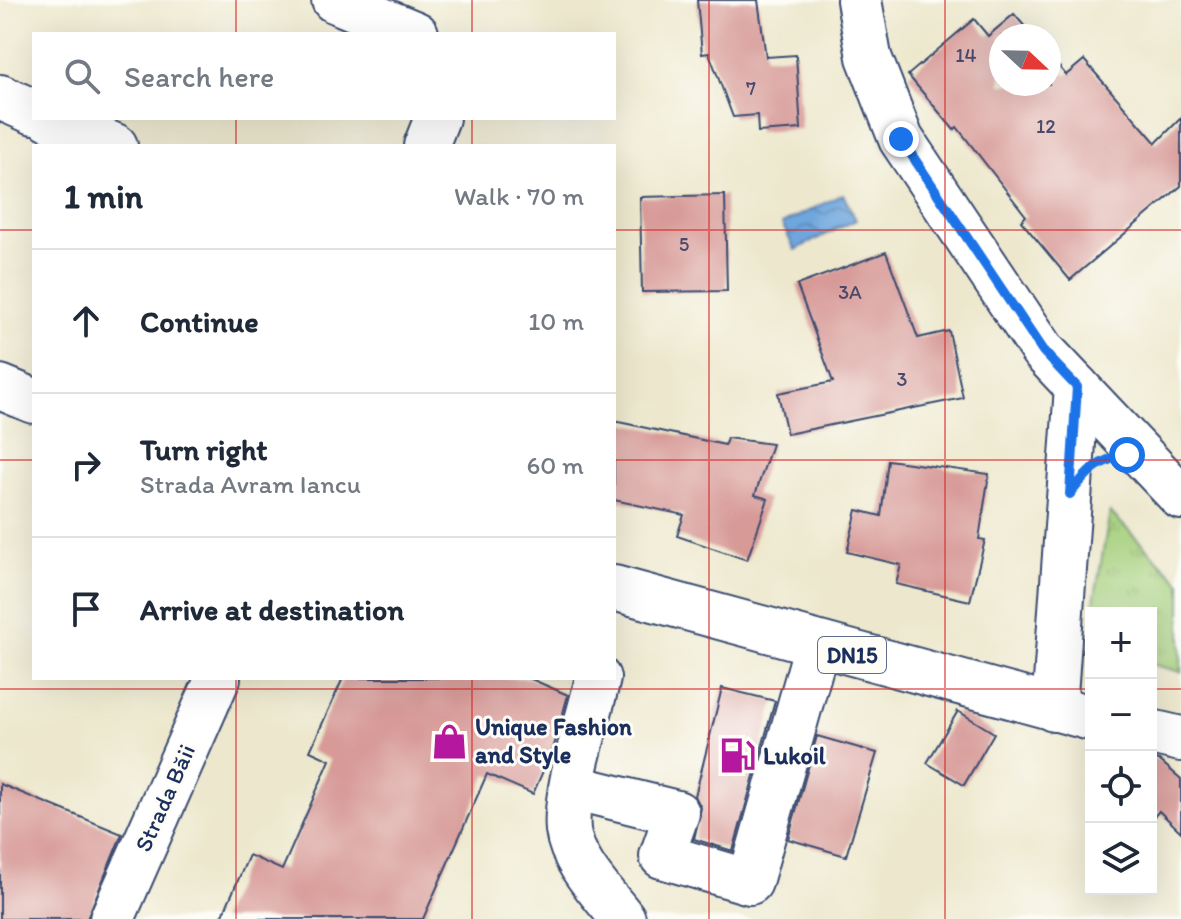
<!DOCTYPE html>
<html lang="en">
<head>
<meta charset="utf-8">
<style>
	:root { --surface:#fff; --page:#f2f2f3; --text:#1f2937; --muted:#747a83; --line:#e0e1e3 }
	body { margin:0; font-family:Itim,sans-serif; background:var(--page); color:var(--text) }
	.controls { position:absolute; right:24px; bottom:24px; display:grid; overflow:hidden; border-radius:0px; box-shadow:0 8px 32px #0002 }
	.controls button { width:72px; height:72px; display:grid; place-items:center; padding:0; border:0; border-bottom:2px solid var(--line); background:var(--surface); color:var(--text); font:40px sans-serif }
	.compass { position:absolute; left:989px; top:24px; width:72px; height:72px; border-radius:50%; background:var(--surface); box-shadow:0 8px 32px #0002; rotate:112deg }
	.stop { position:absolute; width:24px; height:24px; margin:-18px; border:6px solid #1a73e8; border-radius:50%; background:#fff }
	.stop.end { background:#1a73e8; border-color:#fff; box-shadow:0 2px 8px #0008 }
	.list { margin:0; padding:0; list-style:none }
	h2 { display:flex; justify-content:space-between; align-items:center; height:104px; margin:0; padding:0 32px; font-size:34px }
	h2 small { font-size:26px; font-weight:400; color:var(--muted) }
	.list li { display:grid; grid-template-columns:52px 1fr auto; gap:24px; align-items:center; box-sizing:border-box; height:144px; padding:0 32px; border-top:2px solid var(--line) }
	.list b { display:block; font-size:30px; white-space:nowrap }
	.list p { margin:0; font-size:26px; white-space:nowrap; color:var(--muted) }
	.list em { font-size:26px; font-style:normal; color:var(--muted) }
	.icon { flex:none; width:44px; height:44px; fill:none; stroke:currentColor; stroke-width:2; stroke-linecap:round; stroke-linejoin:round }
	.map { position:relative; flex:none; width:1181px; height:919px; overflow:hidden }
	.search { position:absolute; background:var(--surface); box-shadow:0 8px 32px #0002; left:32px; top:32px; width:584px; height:88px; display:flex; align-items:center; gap:20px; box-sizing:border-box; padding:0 28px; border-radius:0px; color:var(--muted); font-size:30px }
	.panel { position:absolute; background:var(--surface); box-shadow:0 8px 32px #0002; left:32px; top:144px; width:584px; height:536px; border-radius:0px }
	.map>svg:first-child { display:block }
	.park { fill:url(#park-tufts); stroke:#607f6c; stroke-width:2 }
	.water { fill:url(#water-waves); stroke:#446a9e; stroke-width:2 }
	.building { fill:#d79a97 }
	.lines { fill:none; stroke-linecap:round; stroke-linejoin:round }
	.minor-casing { stroke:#3a4b6f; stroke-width:48 }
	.major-casing { stroke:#3a4b6f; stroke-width:48 }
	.minor { stroke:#fff; stroke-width:44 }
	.major { stroke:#fff; stroke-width:44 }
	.route { stroke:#1a73e8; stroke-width:10 }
	.grid { fill:none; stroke:#d62828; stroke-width:2; stroke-opacity:0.55 }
	.labels { text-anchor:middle; stroke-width:6; stroke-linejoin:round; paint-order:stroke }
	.number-label { font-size:20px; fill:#4a4a6c }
	.shield { fill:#fdfcf7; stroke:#5f6c8c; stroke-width:2 }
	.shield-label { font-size:22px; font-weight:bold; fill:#1b2f5e }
	.poi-label { font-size:24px; font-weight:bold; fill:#1b2f5e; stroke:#fdfcf7; text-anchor:start }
	.street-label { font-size:24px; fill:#1b2f5e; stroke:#fdfcf7 }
</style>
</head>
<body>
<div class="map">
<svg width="1181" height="919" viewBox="0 0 1181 919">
	<defs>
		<pattern id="park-tufts" width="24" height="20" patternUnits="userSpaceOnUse" patternTransform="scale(2)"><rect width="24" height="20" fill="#a4cf7b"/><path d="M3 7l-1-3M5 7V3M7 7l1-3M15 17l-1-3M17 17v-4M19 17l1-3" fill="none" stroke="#8db26d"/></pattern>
		<pattern id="water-waves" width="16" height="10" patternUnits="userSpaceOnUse" patternTransform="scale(2)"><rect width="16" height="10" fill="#6ea6dd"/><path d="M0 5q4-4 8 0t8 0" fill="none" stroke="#5a88b6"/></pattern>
	</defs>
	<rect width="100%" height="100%" fill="#fdfcf7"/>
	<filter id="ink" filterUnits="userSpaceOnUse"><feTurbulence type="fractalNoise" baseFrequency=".0125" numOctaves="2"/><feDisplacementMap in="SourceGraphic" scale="16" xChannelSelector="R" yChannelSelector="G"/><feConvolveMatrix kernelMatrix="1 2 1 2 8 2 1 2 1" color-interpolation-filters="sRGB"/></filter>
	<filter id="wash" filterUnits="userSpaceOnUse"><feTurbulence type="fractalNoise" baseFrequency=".006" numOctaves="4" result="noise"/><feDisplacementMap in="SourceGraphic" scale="32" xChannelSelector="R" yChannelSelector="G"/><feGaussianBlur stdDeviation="1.8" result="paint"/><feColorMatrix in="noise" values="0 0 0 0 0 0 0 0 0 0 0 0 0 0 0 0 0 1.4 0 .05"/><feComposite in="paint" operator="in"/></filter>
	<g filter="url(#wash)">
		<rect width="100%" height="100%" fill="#ede8cd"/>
		<polygon class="park" points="1110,512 1181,583 1181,672 1151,664 1151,613 1092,613"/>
		<polygon class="water" points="843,194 856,220 795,250 782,224"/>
		<g id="blocks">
			<g class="building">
				<polygon points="697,0 758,0 766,57 796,55 801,129 758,132 757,115 733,117 709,53 702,54"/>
				<polygon points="1014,14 1033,36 1001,36 1001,84 1049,84 1049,55 1066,75 1084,60 1156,143 1181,118 1181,186 1070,280 1021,221 1026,216 957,127 954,130 908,75 974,19 988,36"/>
				<polygon points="725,195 727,291 642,292 640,197"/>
				<polygon points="886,252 918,338 949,331 963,398 787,434 778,393 833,382 797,285"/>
				<polygon points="614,421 725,445 727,438 772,444 755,495 768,499 747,560 677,536 684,515 614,500"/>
				<polygon points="888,460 989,474 979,539 985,540 970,601 896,584 901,565 847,552 857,510 881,516"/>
				<polygon points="343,678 529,678 568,695 554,746 533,794 487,774 423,919 221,919 249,855 282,870 330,760 310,751"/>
				<polygon points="722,688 775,701 733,851 694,839 701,808 695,796"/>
				<polygon points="958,711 994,733 964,785 927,763"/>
				<polygon points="817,736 877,753 846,856 788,839"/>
				<polygon points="1151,758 1159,760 1181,779 1181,832 1159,811 1151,820"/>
				<polygon points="0,784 122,834 87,919 0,919"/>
			</g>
		</g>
	</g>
	<g filter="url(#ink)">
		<use href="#blocks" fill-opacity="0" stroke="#3a4b6f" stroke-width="2"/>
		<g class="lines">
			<defs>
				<g id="minor">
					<polyline points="334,0 416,34"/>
					<polyline points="859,0 869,57 901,139 1043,351 1181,497"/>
					<polyline points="0,97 34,112"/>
					<polyline points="49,118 115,146"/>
					<polyline points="426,146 437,118"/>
					<path d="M598,678C589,718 564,791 568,830C572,863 603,893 623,919"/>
					<polyline points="1054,709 1077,387"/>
					<polyline points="572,787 677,813 662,856 750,882 817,645"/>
					<polyline points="112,919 218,678"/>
				</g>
				<g id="major">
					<polyline points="0,387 34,401"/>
					<polyline points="614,588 1091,718"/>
					<polyline points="1151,732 1181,739"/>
				</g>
			</defs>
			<use href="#minor" class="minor-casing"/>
			<use href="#major" class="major-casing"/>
			<use href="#minor" class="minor"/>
			<use href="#major" class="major"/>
		</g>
	</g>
	<g class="lines" filter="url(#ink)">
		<path class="route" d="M901,139L1043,351L1077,387L1070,494C1087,472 1099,459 1127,455"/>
	</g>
	<path class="grid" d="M236,0V34M472,0V34M709,0V919M945,0V919M236,118V146M472,118V146M0,230H34M614,230H1181M0,460H34M614,460H1181M236,678V919M472,678V919M0,689H1091M1151,689H1181"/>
	<defs>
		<symbol id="shop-bare" viewBox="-9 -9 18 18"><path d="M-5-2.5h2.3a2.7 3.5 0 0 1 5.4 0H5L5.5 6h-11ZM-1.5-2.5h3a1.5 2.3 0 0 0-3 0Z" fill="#b5179e" stroke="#fdfcf7" stroke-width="2.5" paint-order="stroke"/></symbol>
		<symbol id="fuel-bare" viewBox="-9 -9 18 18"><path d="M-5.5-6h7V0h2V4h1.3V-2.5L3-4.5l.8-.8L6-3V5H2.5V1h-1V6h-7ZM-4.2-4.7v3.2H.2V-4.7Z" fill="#b5179e" stroke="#fdfcf7" stroke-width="2.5" paint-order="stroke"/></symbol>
	</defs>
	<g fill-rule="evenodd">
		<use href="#shop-bare" x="424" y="716" width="51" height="51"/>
		<use href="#fuel-bare" x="712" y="730" width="51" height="51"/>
	</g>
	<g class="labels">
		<g class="number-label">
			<text x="966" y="62">14</text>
			<text x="751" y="95">7</text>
			<text x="1046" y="133">12</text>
			<text x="684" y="251">5</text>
			<text x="850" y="299">3A</text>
			<text x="902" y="386">3</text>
		</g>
		<rect class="shield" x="818" y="637" width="68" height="36" rx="6"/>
		<g class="shield-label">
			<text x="852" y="663">DN15</text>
		</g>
		<g class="poi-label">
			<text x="475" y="735">Unique Fashion<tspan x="475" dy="28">and Style</tspan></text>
			<text x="763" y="764">Lukoil</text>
		</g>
		<g class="street-label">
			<text transform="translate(165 798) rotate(-66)" y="8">Strada Băii</text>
		</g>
	</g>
</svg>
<div class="controls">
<button>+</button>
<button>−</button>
<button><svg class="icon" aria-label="locate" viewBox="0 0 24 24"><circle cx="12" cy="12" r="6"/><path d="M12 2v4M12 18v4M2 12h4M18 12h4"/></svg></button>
<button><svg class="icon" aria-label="layers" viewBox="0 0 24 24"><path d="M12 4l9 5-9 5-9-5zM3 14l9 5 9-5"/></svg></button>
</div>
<svg class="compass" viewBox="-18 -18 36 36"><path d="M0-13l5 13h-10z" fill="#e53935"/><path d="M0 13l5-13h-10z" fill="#747a83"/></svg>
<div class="stop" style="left:1127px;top:455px"></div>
<div class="stop end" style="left:901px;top:139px"></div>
<div class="search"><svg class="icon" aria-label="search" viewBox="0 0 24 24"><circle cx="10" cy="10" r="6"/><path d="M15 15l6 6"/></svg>Search here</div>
<section class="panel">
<h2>1 min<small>Walk · 70 m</small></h2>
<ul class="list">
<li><svg class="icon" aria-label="ahead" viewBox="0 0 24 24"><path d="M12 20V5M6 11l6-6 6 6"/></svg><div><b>Continue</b></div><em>10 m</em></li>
<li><svg class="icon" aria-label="right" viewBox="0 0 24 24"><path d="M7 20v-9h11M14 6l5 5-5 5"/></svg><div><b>Turn right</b><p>Strada Avram Iancu</p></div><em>60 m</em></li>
<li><svg class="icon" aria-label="arrive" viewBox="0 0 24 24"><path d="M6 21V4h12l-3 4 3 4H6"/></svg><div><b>Arrive at destination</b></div></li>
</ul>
</section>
</div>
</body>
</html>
